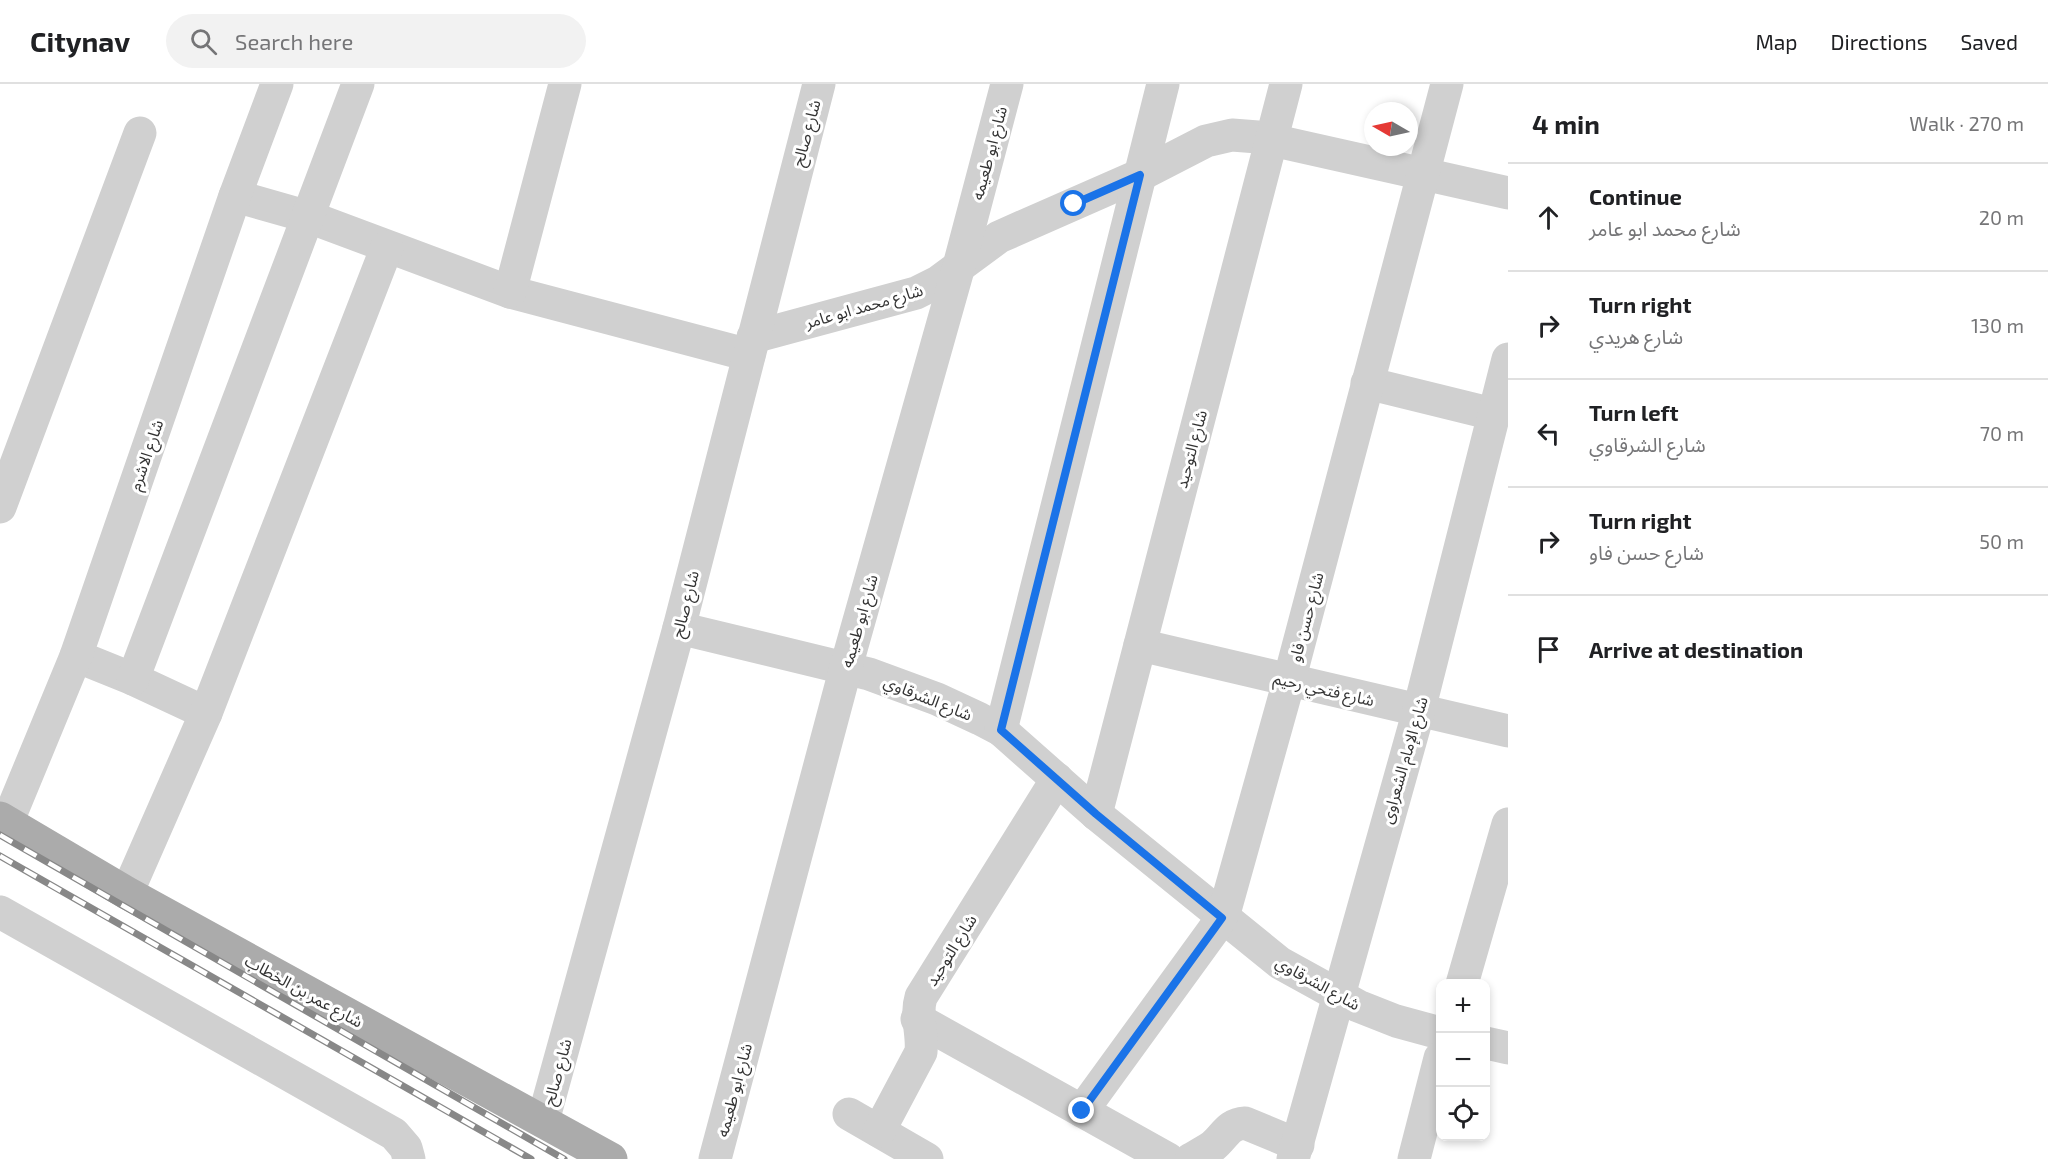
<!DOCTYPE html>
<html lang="en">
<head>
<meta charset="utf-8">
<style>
	:root { --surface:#fff; --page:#f2f2f2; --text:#202124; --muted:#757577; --line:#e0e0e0 }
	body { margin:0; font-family:"Exo 2","Noto Sans Arabic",sans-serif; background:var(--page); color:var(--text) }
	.controls { position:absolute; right:18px; bottom:18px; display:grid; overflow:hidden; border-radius:12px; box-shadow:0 3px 9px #0003 }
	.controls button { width:54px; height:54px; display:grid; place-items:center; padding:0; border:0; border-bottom:2px solid var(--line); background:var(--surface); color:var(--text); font:30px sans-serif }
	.compass { position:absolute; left:1364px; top:18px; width:54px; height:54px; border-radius:50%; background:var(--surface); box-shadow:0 3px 9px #0003; rotate:279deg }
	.stop { position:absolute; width:18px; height:18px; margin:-14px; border:4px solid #1a73e8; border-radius:50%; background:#fff }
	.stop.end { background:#1a73e8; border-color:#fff; box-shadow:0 2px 6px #0008 }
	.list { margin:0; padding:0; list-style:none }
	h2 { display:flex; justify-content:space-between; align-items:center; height:78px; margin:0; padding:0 24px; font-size:26px }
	h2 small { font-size:20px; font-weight:400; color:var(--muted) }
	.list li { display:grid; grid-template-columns:39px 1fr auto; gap:18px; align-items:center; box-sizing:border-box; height:108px; padding:0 24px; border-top:2px solid var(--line) }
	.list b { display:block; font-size:22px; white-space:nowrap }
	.list p { margin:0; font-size:20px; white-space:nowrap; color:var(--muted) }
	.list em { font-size:20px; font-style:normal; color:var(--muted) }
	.icon { flex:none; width:33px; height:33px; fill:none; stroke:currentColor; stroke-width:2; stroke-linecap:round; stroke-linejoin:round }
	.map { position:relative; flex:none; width:1508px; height:1075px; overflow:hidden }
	header { display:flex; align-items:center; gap:36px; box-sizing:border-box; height:84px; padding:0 30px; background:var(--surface); border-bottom:2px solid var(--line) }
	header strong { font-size:28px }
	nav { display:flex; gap:33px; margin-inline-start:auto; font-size:21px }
	.search { width:420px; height:54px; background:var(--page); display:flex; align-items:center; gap:15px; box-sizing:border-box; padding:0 21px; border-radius:33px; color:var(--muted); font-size:22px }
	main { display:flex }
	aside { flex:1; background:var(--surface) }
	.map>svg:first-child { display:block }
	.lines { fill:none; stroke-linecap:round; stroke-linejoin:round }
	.minor { stroke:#d0d0d0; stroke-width:33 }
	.major { stroke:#ababab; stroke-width:33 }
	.rail-casing { stroke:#888; stroke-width:7 }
	.rail { stroke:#fff; stroke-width:4.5; stroke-dasharray:14; stroke-linecap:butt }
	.route { stroke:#1a73e8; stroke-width:8 }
	.labels { text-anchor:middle; stroke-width:6; stroke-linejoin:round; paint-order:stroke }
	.street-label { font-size:16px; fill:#333; stroke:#fff }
</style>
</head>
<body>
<header>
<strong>Citynav</strong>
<div class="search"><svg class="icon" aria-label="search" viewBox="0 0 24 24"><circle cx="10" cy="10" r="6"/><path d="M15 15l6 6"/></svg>Search here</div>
<nav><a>Map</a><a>Directions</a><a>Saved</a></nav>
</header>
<main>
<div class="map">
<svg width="1508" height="1075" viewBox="0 0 1508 1075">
	<rect width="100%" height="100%" fill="#fff"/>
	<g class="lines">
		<g class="minor">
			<polyline points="235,112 309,133 510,208 749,271"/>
			<polyline points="510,208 565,0"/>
			<polyline points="753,253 916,209 938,198 999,153 1140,91 1206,57 1232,51 1258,53 1508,109"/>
			<polyline points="1367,299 1493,330"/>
			<polyline points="0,423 140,49"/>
			<polyline points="679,544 869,590 937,615 980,635 1001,646 1096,730 1280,879 1358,922 1396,937 1440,949"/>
			<polyline points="1140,561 1508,647"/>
			<polyline points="76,572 133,595 206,629"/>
			<polyline points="133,595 358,0"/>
			<polyline points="1001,646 1163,0"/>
			<polyline points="1096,730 1286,0"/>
			<polyline points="7,739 76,572 235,112 277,0"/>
			<polyline points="127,809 206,629 387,163"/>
			<polyline points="0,828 394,1050 406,1064 409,1075"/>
			<polyline points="1462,900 1508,740"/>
			<polyline points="917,935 1168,1075"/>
			<polyline points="1486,959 1508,964"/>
			<polyline points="1082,1027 1215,844 1225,826 1289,597 1447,0"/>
			<polyline points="849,1030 927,1075"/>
			<polyline points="543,1037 679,544 819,0"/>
			<path d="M879,1047L921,968C923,948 915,933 921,913L1057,695"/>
			<polyline points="715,1075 846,583 959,182 1007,0"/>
			<path d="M1191,1075C1198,1071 1206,1067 1213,1062C1225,1052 1228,1040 1245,1039L1298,1061"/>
			<polyline points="1293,1075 1419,626 1508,275"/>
			<polyline points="1414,1075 1440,974"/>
		</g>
		<polyline class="major" points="0,734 127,809 611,1075"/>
		<defs>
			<g id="rail">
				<polyline points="0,751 564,1075"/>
				<polyline points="0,772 531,1075"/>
			</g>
		</defs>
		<use href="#rail" class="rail-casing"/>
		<use href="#rail" class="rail"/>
	</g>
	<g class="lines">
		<polyline class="route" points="1074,120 1140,91 1001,646 1096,730 1222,834 1082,1027"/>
	</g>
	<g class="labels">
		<g class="street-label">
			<text transform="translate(806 49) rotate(-75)" y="6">شارع صالح</text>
			<text transform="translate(989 69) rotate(-75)" y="6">شارع ابو طعيمه</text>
			<text transform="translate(864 222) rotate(-16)" y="6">شارع محمد ابو عامر</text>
			<text transform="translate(1191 365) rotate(-75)" y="6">شارع التوحيد</text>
			<text transform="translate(146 371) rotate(-71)" y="6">شارع الاشرم</text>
			<text transform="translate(685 520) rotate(-76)" y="6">شارع صالح</text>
			<text transform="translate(1306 533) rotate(-75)" y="6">شارع حسن فاو</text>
			<text transform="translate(859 537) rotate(-74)" y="6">شارع ابو طعيمه</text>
			<text transform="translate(1324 605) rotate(13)" y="6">شارع فتحي رحيم</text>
			<text transform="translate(928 614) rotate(22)" y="6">شارع الشرقاوي</text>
			<text transform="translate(1404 676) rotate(-74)" y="6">شارع الإمام الشعراوى</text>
			<text transform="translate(951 866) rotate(-58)" y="6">شارع التوحيد</text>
			<text transform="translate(1318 899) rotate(29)" y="6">شارع الشرقاوي</text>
			<text transform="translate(304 907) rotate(29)" y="6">شارع عمر بن الخطاب</text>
			<text transform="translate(557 988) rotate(-75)" y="6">شارع صالح</text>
			<text transform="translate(734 1006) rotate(-75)" y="6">شارع ابو طعيمه</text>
		</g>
	</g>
</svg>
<div class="controls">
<button>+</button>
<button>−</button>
<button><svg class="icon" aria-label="locate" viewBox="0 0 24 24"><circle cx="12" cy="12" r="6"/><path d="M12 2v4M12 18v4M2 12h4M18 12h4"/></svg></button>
</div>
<svg class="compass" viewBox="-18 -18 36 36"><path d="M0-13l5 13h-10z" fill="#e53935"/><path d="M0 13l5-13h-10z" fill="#757577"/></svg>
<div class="stop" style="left:1074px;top:120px"></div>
<div class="stop end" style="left:1082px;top:1027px"></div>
</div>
<aside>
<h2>4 min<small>Walk · 270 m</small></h2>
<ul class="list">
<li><svg class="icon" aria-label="ahead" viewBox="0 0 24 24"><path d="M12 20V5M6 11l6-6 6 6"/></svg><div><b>Continue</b><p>شارع محمد ابو عامر</p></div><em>20 m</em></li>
<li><svg class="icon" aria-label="right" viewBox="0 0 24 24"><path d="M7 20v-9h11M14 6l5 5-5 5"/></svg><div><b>Turn right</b><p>شارع هريدي</p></div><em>130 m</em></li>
<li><svg class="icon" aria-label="left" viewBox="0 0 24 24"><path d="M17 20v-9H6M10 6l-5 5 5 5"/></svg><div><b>Turn left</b><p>شارع الشرقاوي</p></div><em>70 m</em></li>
<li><svg class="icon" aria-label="right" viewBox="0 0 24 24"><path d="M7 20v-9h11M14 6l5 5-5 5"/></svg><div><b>Turn right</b><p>شارع حسن فاو</p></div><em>50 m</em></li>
<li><svg class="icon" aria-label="arrive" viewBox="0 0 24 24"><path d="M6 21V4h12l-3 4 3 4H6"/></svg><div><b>Arrive at destination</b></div></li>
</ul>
</aside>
</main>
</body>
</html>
